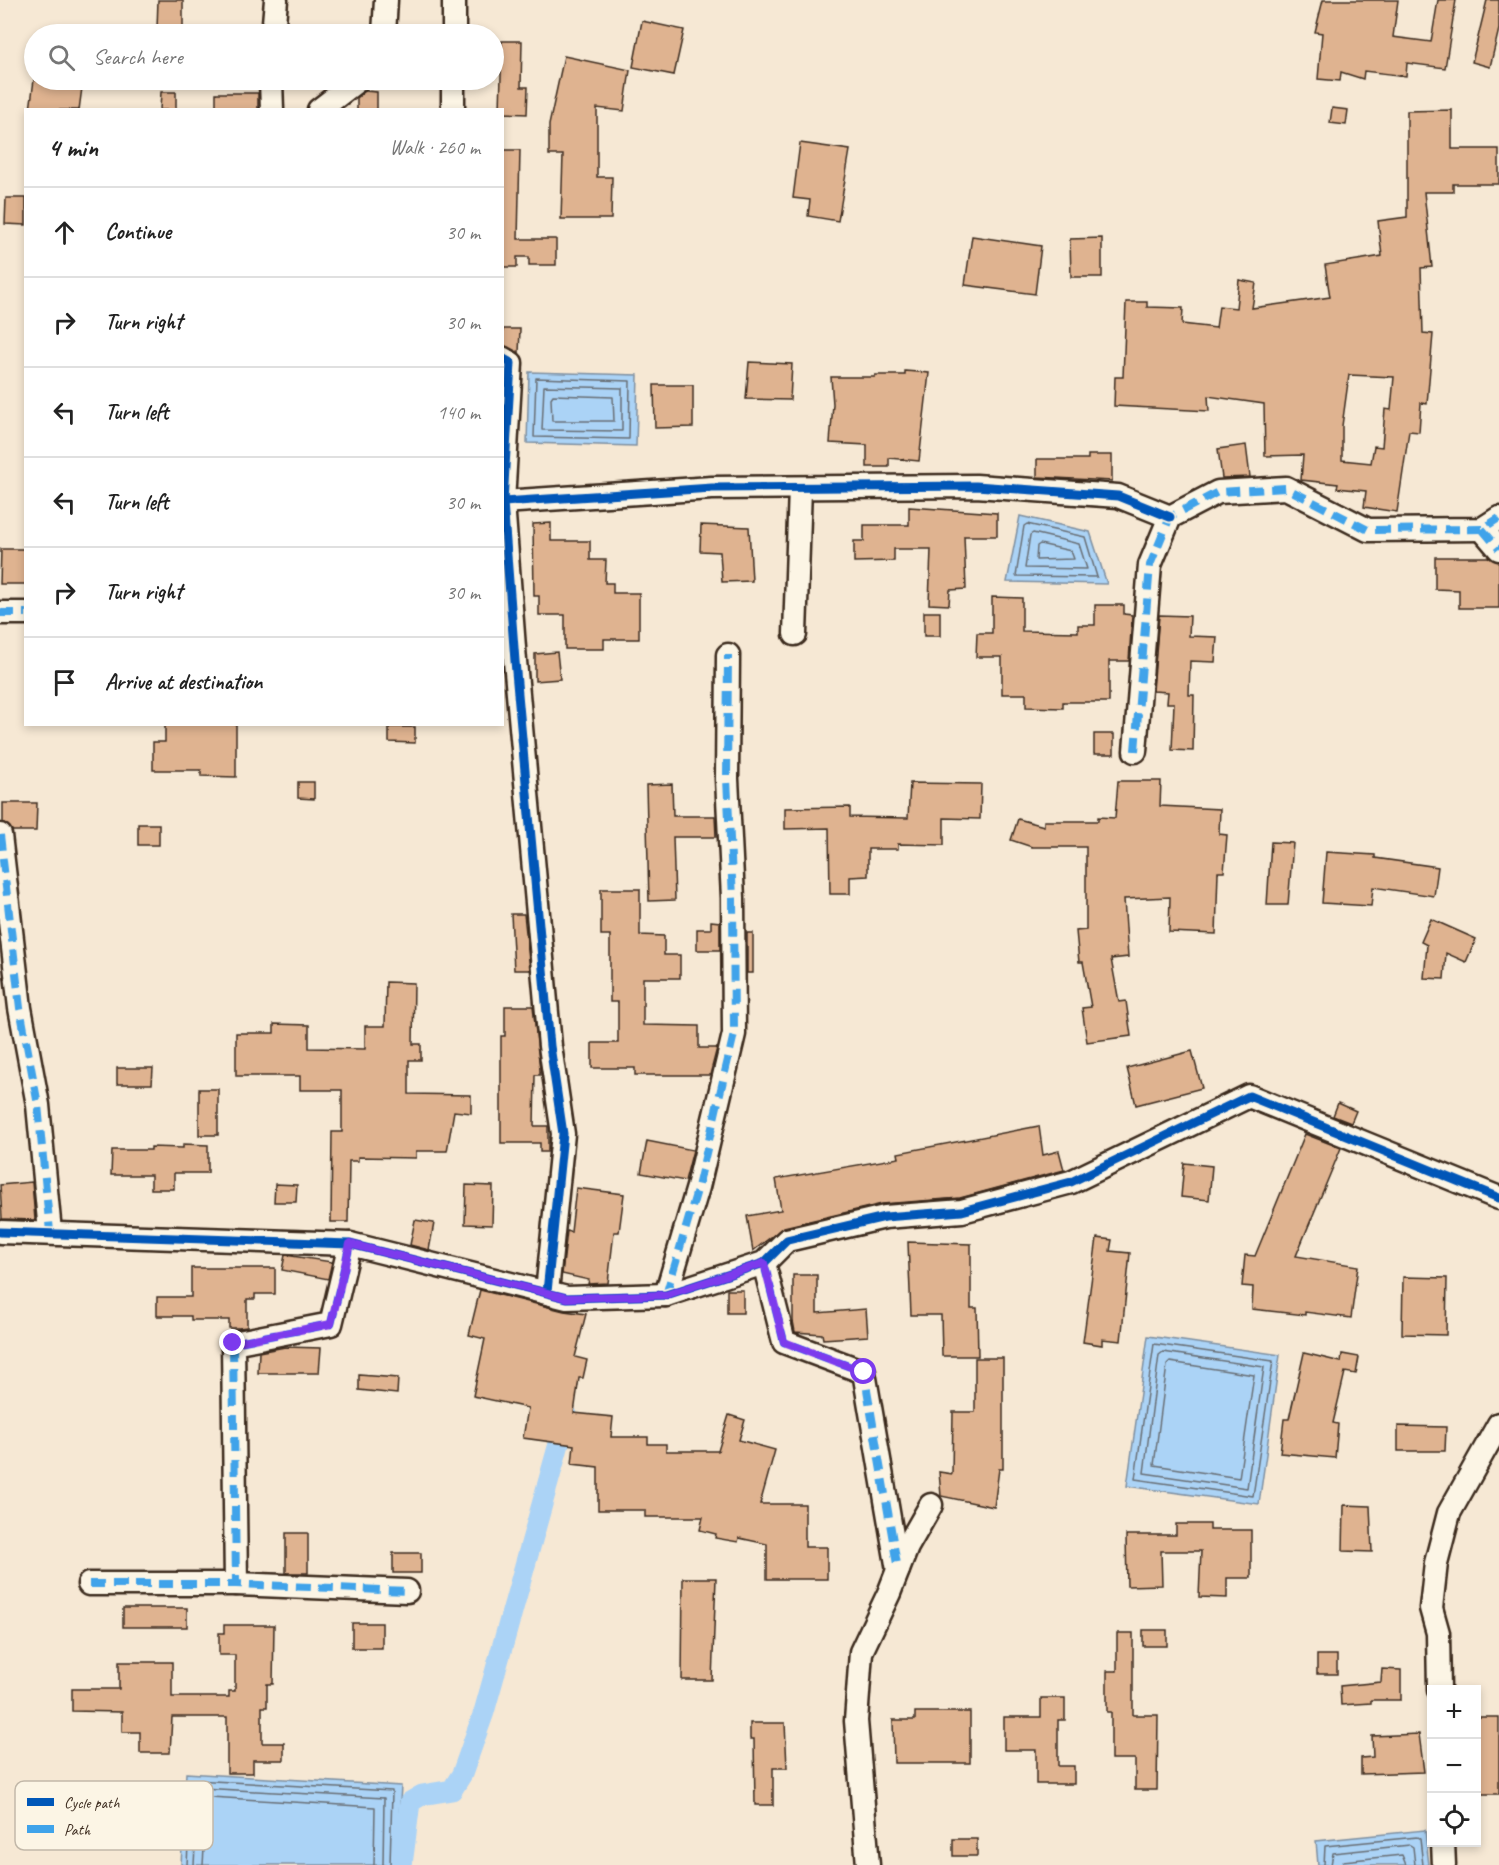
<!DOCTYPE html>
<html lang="en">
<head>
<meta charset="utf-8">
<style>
	:root { --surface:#fff; --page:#f6f6f6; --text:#222; --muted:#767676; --line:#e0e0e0 }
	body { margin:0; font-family:Caveat,sans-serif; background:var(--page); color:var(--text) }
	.controls { position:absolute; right:18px; bottom:18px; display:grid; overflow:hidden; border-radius:0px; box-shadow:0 3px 9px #0003 }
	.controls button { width:54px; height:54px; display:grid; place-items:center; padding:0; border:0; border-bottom:2px solid var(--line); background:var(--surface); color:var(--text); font:30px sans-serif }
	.stop { position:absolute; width:18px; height:18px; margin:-14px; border:4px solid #7c3aed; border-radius:50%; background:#fff }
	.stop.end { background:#7c3aed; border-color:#fff; box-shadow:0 2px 6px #0008 }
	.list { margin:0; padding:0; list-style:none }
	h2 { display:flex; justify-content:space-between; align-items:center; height:78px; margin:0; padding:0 24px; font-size:26px }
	h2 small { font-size:20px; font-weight:400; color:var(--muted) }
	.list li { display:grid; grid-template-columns:39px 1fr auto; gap:18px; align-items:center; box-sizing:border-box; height:90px; padding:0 24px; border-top:2px solid var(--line) }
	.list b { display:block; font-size:22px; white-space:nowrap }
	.list em { font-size:20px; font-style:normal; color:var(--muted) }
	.icon { flex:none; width:33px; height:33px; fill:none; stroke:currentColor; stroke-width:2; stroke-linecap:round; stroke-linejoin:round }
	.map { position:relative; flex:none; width:1499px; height:1865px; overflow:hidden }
	.search { position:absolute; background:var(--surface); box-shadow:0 3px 9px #0003; left:24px; top:24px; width:480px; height:66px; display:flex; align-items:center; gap:15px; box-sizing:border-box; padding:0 21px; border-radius:33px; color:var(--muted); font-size:22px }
	.panel { position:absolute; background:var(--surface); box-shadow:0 3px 9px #0003; left:24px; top:108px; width:480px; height:618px; border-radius:0px }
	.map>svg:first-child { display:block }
	.water { fill:#abd3f6; stroke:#7e8fa0; stroke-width:1.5 }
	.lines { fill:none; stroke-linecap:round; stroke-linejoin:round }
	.shore { stroke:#686e74; stroke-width:1.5 }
	.canal { stroke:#abd3f6; stroke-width:21 }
	.building { fill:#dfb390; stroke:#3b2a1e; stroke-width:1.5; fill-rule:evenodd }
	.street-casing { stroke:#3b2a1e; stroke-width:27 }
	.street { stroke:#fcf5e5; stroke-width:22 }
	.quiet { stroke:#3fa3ea; stroke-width:8; stroke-dasharray:15 8; stroke-linecap:butt }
	.cycleway-casing { stroke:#fcf5e5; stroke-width:13 }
	.cycleway { stroke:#0057b8; stroke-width:9 }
	.route { stroke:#7c3aed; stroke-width:8 }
	.key { fill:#fcf5e5; stroke:#c2b8a9; stroke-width:1.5 }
	.key-label { font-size:16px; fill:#3b2a1e }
</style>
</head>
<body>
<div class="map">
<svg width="1499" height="1865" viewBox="0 0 1499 1865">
	<rect width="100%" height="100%" fill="#f6e8d4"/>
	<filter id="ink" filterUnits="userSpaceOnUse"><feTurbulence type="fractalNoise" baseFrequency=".0167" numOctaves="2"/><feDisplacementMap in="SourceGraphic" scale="12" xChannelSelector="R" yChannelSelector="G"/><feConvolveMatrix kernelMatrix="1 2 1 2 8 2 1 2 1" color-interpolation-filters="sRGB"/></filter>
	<g filter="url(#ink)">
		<g class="water">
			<polygon points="529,372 638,375 636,446 527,443"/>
			<polygon points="1020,516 1090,532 1107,584 1007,582"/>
			<polygon points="1148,1336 1280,1355 1259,1504 1127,1486"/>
			<polygon points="186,1773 401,1786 396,1865 181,1865"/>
			<polygon points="1425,1830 1429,1865 1318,1865 1316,1841"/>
		</g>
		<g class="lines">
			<g class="shore">
				<polygon points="536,378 630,381 629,439 534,437"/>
				<polygon points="544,386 622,388 622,431 542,430"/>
				<polygon points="553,395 613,397 614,421 552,421 551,398"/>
				<polygon points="1027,524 1085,537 1097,577 1016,576 1024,526"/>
				<polygon points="1033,533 1079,544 1087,569 1025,568 1030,535"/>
				<polygon points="1040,544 1071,551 1074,559 1036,560 1037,546"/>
				<polygon points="1154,1344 1273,1361 1253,1496 1135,1479"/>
				<polygon points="1163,1352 1264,1367 1247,1488 1144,1473 1159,1355"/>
				<polygon points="1170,1362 1254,1375 1239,1478 1154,1465 1167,1365"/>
				<polyline points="187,1865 191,1782 194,1780 392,1791 390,1865"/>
				<polyline points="194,1865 198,1790 201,1788 384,1798 383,1865"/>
				<polyline points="203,1865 207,1800 210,1797 375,1807 374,1865"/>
				<polyline points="1324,1865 1325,1846 1417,1837 1420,1839 1423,1865"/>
				<polyline points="1331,1865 1333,1853 1410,1845 1413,1847 1415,1865"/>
				<polyline points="1341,1865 1343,1861 1402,1855 1406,1865"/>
			</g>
			<polyline class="canal" points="402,1865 410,1802 422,1795 452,1790 462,1774 484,1712 567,1415"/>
		</g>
		<g class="building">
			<polygon points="158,0 183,0 183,29 157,29"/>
			<polygon points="1323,0 1398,0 1393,37 1431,42 1438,0 1456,0 1445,68 1407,63 1406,76 1364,71 1363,79 1341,72 1340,81 1318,79 1322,33 1315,32"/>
			<polygon points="1487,0 1499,0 1499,29 1490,67 1472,62"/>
			<polygon points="642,21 684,30 674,75 633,67"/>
			<polygon points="502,41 522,41 521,87 528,87 527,114 502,113 500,110"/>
			<polygon points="564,56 630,70 624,111 597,108 597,177 612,177 611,219 561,219 563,155 549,155 549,125"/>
			<polygon points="34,80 83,80 79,110 30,110"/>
			<polygon points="365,91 377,92 377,110 357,110 357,98"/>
			<polygon points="161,92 176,92 176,110 160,110"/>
			<rect x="216" y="93" width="42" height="17"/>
			<polygon points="1332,108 1348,110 1346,125 1330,123"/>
			<path d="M1452,110V149H1499V184H1453V192H1424L1432,267L1421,268L1423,333L1433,334L1427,404L1421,403L1419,432L1409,431L1397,512L1364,507L1366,491L1337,488L1338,484L1301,480L1303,455L1265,456L1264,404L1208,396L1209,411L1114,406L1115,377H1123L1126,302H1147V307L1183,308L1182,324L1216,328L1219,306L1236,308L1239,280L1256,283L1252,308L1330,297L1325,265L1382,256L1378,221L1407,217V111ZM1349,375L1394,377L1391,410L1385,409L1382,447L1374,446L1371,463L1342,460V426Z"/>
			<polygon points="800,143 850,150 838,221 808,216 810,200 793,198"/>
			<polygon points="502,150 520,150 518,239 556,239 556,265 529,265 529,257 517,257 517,267 502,267"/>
			<polygon points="6,198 26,198 26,225 5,224"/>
			<polygon points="972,236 1041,246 1035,294 965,285"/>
			<polygon points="1102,238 1102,277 1071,277 1070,239"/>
			<polygon points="503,329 520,329 519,353 502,345"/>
			<polygon points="749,362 792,364 790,400 746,399"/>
			<polygon points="905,371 929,373 919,461 889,458 889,467 867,467 867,445 830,443 833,404 831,377 875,377 875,375 905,375"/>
			<polygon points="654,385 693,385 693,427 655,428"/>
			<polygon points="1246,445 1250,477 1222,478 1218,449"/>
			<polygon points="1088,455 1112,455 1112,481 1037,477 1037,459 1088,459"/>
			<polygon points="909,507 997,513 997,536 964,536 966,589 950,590 949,605 929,604 931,549 894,549 894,561 854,562 854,541 864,541 864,525 909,525"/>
			<polygon points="551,523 551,541 590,541 590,560 606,560 605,583 613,583 613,593 639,593 639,639 604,639 604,649 565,649 565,615 539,615 539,596 534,596 533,524"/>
			<polygon points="701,525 749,527 752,581 722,582 720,552 700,551"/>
			<polygon points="1,549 26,549 26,584 0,584"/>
			<polygon points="1435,557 1488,557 1499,562 1499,608 1459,608 1459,590 1435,589"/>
			<polygon points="992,597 1022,598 1022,631 1078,632 1078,625 1095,625 1095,605 1124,605 1124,614 1132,615 1129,661 1109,661 1109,702 1063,702 1063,708 1026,707 1026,694 1002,694 1002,657 976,657 977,633 992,633"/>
			<rect x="924" y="612" width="16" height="24"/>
			<polygon points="1159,615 1190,616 1189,636 1217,637 1215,662 1190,661 1189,695 1194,695 1193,751 1172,750 1174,703 1167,703 1168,692 1153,691"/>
			<polygon points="557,652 560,679 535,681 535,654"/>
			<polygon points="165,724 236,724 236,777 201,776 201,770 153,770 153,742 165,742"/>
			<polygon points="389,727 415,727 415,743 389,742"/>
			<rect x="1094" y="734" width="20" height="20"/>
			<polygon points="1118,781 1161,781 1160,806 1220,809 1219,834 1227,835 1224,872 1218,872 1216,934 1169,932 1170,897 1124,899 1128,957 1111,959 1119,1002 1126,1001 1131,1036 1087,1042 1082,1008 1091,1007 1083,962 1079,962 1076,931 1086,930 1086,847 1032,847 1011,840 1018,819 1044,826 1044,821 1098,821 1098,817 1115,818"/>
			<polygon points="298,782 314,782 314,799 298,798"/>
			<polygon points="910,783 981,784 980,819 944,818 944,845 898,844 898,849 868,849 868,876 850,877 850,894 830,894 829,828 785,829 785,808 850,807 850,817 908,818"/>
			<polygon points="672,784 673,816 715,816 716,837 673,837 675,900 649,901 646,785"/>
			<polygon points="3,803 37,803 36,831 13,831 3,822"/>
			<rect x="138" y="824" width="21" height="21"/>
			<polygon points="1271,842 1293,843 1288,905 1267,905"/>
			<polygon points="1326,852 1375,855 1375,858 1438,867 1434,896 1373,887 1371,906 1322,903"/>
			<polygon points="601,889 640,889 640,935 664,936 664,955 680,955 680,978 643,978 643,1025 699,1026 699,1048 717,1048 710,1075 635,1075 635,1068 592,1068 592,1043 618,1043 618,1002 610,1002 610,935 601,935"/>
			<polygon points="511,914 524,914 530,970 514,970"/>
			<polygon points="1431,919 1476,939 1466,962 1446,953 1444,979 1424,978 1427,945 1421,942"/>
			<polygon points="711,921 720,922 720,950 697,950 697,929 711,929"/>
			<rect x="747" y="933" width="6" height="40"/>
			<polygon points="386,982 414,983 413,1044 421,1044 421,1060 409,1060 409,1094 471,1095 471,1113 454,1111 447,1151 416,1151 416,1158 358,1157 358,1161 349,1161 348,1222 331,1222 332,1132 342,1132 342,1090 300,1090 300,1076 236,1076 236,1033 274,1033 274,1024 309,1025 309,1048 365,1049 365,1026 385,1026"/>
			<polygon points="505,1006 533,1006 540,1069 540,1075 535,1075 534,1126 548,1126 548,1152 540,1152 540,1143 501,1143 501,1036 505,1036"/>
			<polygon points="1192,1051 1202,1088 1136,1105 1127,1068"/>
			<polygon points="117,1068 153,1068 152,1084 117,1084"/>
			<rect x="199" y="1089" width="19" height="46"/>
			<polygon points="1338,1103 1356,1111 1351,1123 1333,1116"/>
			<polygon points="1039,1126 1043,1155 1059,1151 1064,1170 960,1198 882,1204 784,1227 753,1251 747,1216 781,1210 776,1179 899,1158 898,1153"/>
			<polygon points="1305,1134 1341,1148 1296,1256 1358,1266 1351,1318 1305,1312 1305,1315 1252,1309 1253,1287 1242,1286 1245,1255 1255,1256"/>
			<polygon points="647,1141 693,1150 685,1181 641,1173"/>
			<polygon points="183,1144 208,1145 208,1173 174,1173 174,1189 151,1189 151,1175 111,1175 112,1150 151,1150 151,1147 183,1148"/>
			<polygon points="1184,1163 1212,1166 1209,1200 1181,1197"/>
			<polygon points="32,1182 35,1220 2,1219 0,1185"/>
			<polygon points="275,1184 297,1185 296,1202 274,1202"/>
			<polygon points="466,1185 493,1186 492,1225 465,1224"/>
			<polygon points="576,1188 624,1194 619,1232 614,1232 608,1283 588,1284 589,1280 562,1274 567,1231 571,1232"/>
			<polygon points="415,1220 434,1223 429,1250 410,1245"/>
			<polygon points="1097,1238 1112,1240 1110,1251 1130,1253 1121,1341 1102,1339 1102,1345 1083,1342"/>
			<polygon points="908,1242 971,1244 971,1308 977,1308 978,1356 942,1356 941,1315 911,1315"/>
			<polygon points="285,1255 332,1262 328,1279 282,1270"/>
			<polygon points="191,1268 275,1268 275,1294 255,1294 255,1299 247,1299 247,1327 239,1328 229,1328 229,1320 191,1320 191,1316 157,1316 157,1297 191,1297"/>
			<polygon points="793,1275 817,1275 817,1313 866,1309 868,1336 823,1339 822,1334 795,1332 793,1321"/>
			<polygon points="1403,1277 1447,1278 1446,1335 1402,1334"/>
			<polygon points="480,1290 564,1311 586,1314 575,1357 587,1360 583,1378 579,1378 574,1413 613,1417 611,1437 648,1437 648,1444 666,1444 666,1451 718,1451 729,1415 745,1420 739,1440 775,1450 760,1504 805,1504 805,1547 827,1547 827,1579 767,1579 767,1544 739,1538 738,1542 715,1538 716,1534 700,1530 703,1517 645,1517 645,1510 598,1510 598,1467 572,1464 574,1445 523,1438 528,1408 473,1396 485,1339 469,1335"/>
			<rect x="727" y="1290" width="16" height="23"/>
			<polygon points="285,1347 321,1348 319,1373 258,1373 259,1352"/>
			<polygon points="1304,1353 1341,1362 1342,1354 1359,1357 1356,1374 1345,1372 1333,1423 1338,1424 1335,1458 1280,1453 1284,1419 1289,1419"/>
			<polygon points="975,1358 1003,1358 1003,1469 999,1469 994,1507 941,1496 939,1472 952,1474 953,1412 975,1412"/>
			<polygon points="359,1375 398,1378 397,1394 359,1390"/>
			<polygon points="1398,1426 1446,1427 1445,1451 1398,1451"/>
			<polygon points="1344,1505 1370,1506 1372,1552 1343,1551"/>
			<polygon points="1176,1524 1210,1524 1210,1530 1251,1530 1251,1578 1227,1578 1227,1598 1199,1597 1201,1551 1161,1551 1162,1585 1127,1586 1126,1535 1176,1535"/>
			<rect x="286" y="1533" width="22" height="40"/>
			<rect x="393" y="1553" width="28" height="20"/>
			<polygon points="683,1578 716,1578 712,1680 682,1680"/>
			<rect x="123" y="1608" width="64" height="19"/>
			<rect x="352" y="1623" width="30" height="25"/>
			<polygon points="224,1625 274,1625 273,1684 267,1684 267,1707 262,1707 262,1743 284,1743 284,1760 253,1760 253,1773 227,1773 227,1717 172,1717 170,1753 140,1753 140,1732 122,1732 122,1712 72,1711 72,1689 119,1689 119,1662 172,1662 172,1697 229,1697 229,1691 235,1691 235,1655 219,1655 219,1633 224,1633"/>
			<rect x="1143" y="1630" width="24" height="16"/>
			<polygon points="1117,1633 1133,1633 1133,1715 1158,1715 1157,1790 1135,1790 1135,1759 1111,1759 1111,1712 1107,1712 1107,1671 1117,1671"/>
			<rect x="1317" y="1655" width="20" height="19"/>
			<polygon points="1382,1669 1401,1670 1401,1700 1371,1700 1371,1703 1341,1705 1340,1686 1381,1682"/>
			<polygon points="1041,1698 1065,1698 1065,1720 1058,1720 1058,1766 1074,1766 1074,1784 1036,1784 1036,1750 1004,1750 1004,1717 1041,1717"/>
			<polygon points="915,1712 970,1712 970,1763 894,1763 893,1720 915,1720"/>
			<polygon points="1477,1717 1499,1717 1499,1794 1476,1794"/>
			<polygon points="750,1723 785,1723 787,1768 773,1768 773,1805 755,1805 754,1739 750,1739"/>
			<polygon points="1419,1734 1424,1772 1361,1774 1361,1758 1373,1757 1372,1736"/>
			<rect x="953" y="1839" width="24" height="17"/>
		</g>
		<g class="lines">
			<defs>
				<g id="street">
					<polyline points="273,34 276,0"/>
					<polyline points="384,34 386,0"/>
					<polyline points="454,34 454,0"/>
					<polyline points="271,80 272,110"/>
					<polyline points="319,110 358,80"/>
					<polyline points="453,110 453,80"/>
					<polyline points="502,358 511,363 503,502 515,661 550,1046 563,1134 547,1292"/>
					<polyline points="503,502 712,488 976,486 1118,496 1170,517"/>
					<polyline points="1482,529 1499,549"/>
					<polyline points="0,613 26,613"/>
					<polyline points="795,634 800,488"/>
					<polyline points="1135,751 1150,565 1170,517 1218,492 1286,488 1368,530 1482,529 1499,518"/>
					<polyline points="0,835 20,1008 38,1105 50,1232"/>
					<polyline points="0,1232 350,1244 567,1298 666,1295 764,1263 787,1240 885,1217 962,1211 1071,1182 1249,1096 1499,1198"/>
					<polyline points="350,1244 331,1324 233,1343 236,1584 407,1591"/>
					<polyline points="764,1263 784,1342 864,1372 898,1570"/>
					<polyline points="666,1295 698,1187 734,1034 733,898 727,779 728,655"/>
					<polyline points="89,1584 236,1584"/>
					<polyline points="1439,1690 1438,1633 1431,1608 1436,1563 1449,1513 1499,1424"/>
					<polyline points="1443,1842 1444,1865"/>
					<polyline points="868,1865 856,1721 861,1652 889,1593 907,1547 931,1505"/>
				</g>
			</defs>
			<use href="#street" class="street-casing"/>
			<use href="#street" class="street"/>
			<g class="quiet">
				<polyline points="1482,529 1499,549"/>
				<polyline points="0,613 26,613"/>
				<polyline points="1135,751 1150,565 1170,517 1218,492 1286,488 1368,530 1482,529 1499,518"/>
				<polyline points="0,835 20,1008 38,1105 50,1232"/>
				<polyline points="350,1244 331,1324 233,1343 236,1584 407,1591"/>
				<polyline points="764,1263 784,1342 864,1372 898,1570"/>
				<polyline points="666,1295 698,1187 734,1034 733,898 727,779 728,655"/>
				<polyline points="89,1584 236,1584"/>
			</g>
			<defs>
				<g id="cycleway">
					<polyline points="502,358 511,363 503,502 515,661 550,1046 563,1134 547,1292"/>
					<polyline points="503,502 712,488 976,486 1118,496 1170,517"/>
					<polyline points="0,1232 350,1244 567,1298 666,1295 764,1263 787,1240 885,1217 962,1211 1071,1182 1249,1096 1499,1198"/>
				</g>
			</defs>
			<use href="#cycleway" class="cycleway-casing"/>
			<use href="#cycleway" class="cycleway"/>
		</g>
	</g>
	<g class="lines" filter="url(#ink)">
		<polyline class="route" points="233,1343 331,1324 350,1244 567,1298 666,1295 764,1263 784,1342 864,1372"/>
	</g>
	<rect x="15" y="1781" width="198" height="69" rx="9" class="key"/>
	<rect x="27" y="1798" width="27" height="8" fill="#0057b8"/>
	<rect x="27" y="1825" width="27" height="8" fill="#3fa3ea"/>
	<g class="key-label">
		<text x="64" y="1808">Cycle path</text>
		<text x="64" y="1835">Path</text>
	</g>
</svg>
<div class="controls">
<button>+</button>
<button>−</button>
<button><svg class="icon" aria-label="locate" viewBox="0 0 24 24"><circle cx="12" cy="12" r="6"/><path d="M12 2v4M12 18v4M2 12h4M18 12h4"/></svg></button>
</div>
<div class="stop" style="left:864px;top:1372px"></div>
<div class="stop end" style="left:233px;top:1343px"></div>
<div class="search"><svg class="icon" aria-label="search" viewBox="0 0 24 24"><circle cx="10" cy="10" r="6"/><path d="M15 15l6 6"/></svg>Search here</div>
<section class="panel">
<h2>4 min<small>Walk · 260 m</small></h2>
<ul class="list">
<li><svg class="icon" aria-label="ahead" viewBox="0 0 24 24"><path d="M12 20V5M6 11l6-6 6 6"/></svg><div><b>Continue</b></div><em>30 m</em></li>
<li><svg class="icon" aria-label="right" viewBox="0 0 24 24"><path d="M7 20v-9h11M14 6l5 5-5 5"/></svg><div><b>Turn right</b></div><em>30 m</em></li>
<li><svg class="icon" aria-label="left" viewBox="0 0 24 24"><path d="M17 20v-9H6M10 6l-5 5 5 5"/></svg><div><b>Turn left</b></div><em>140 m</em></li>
<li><svg class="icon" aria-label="left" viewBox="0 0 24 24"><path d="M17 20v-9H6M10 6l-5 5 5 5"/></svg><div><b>Turn left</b></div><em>30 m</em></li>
<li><svg class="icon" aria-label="right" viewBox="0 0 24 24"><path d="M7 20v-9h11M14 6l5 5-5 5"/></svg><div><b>Turn right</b></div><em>30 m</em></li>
<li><svg class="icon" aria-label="arrive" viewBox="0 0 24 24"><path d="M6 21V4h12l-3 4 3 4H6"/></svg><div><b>Arrive at destination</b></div></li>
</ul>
</section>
</div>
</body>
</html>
